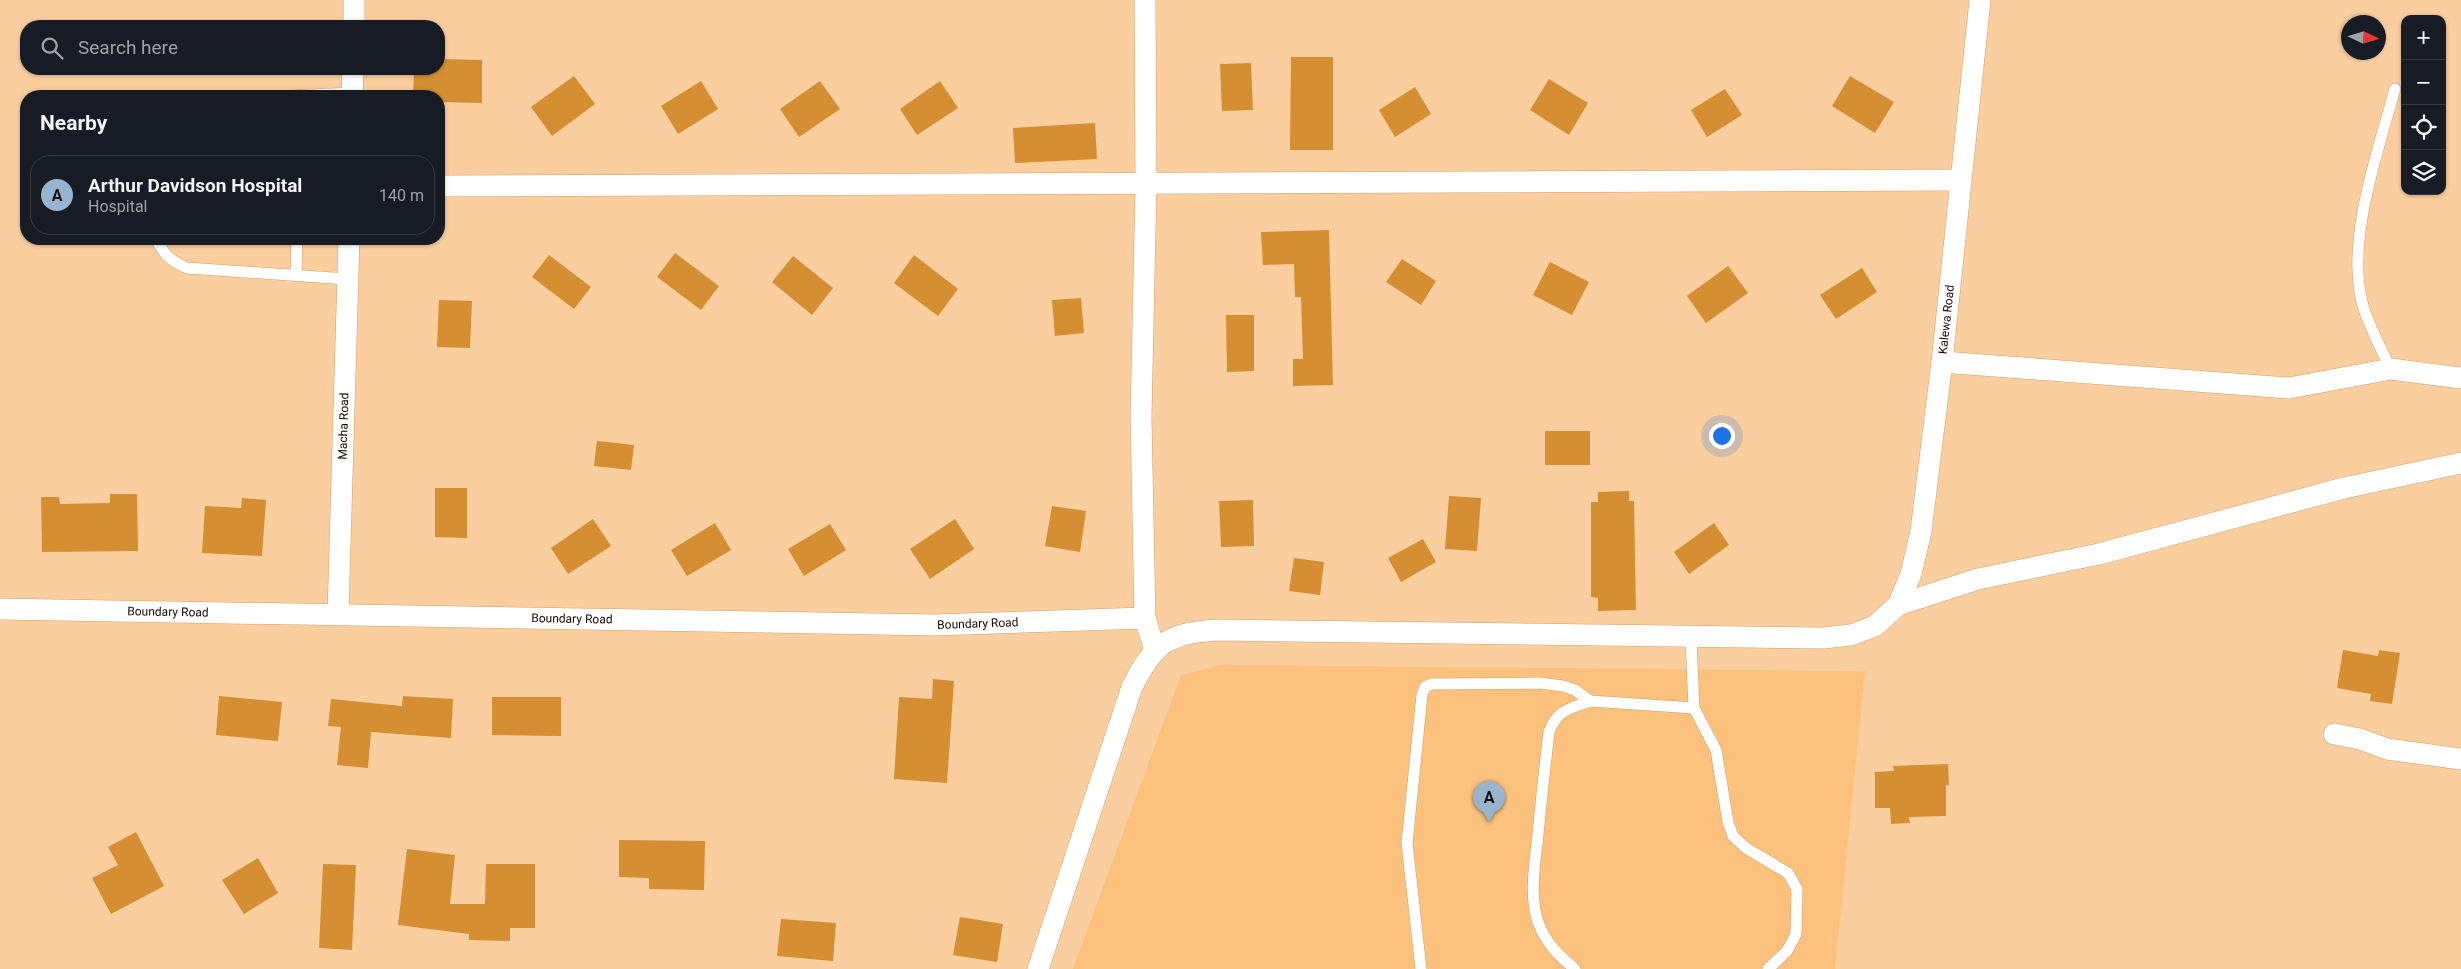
<!DOCTYPE html>
<html lang="en">
<head>
<meta charset="utf-8">
<style>
	:root { --surface:#171b24; --page:#242831; --text:#f1f3f6; --muted:#9ea1a6; --line:#363941; --accent:#98b4cf }
	body { margin:0; font-family:Roboto,sans-serif; background:var(--page); color:var(--text) }
	.controls { position:absolute; right:15px; top:15px; display:grid; overflow:hidden; border-radius:10px; box-shadow:0 1px 4px #0004 }
	.controls button { width:45px; height:45px; display:grid; place-items:center; padding:0; border:0; border-bottom:1px solid var(--line); background:var(--surface); color:var(--text); font:25px sans-serif }
	.compass { position:absolute; left:2341px; top:15px; width:45px; height:45px; border-radius:50%; background:var(--surface); box-shadow:0 1px 4px #0004; rotate:94deg }
	.you { position:absolute; left:1721px; top:435px; width:18px; height:18px; margin:-12px; border:4px solid #fff; border-radius:50%; background:#1a73e8; box-shadow:0 0 0 8px #1a73e833 }
	.badge { display:grid; place-items:center; width:32px; height:32px; border-radius:50%; background:var(--accent); color:#111; font-size:16px; font-weight:700 }
	.pin { position:absolute; translate:-50% -41px; filter:drop-shadow(0 1px 2px #0008) }
	.pin::after { content:''; position:absolute; top:26px; width:18px; height:15px; background:inherit; clip-path:polygon(0 0,100% 0,50% 100%) }
	.list { margin:0; padding:0; list-style:none }
	h2 { display:flex; justify-content:space-between; align-items:center; height:65px; margin:0; padding:0 20px; font-size:21px }
	h2 small { font-size:16px; font-weight:400; color:var(--muted) }
	.list li { display:grid; grid-template-columns:32px 1fr auto; gap:15px; align-items:center; box-sizing:border-box; height:80px; margin:0 10px 10px; padding:0 10px; border:1px solid var(--line); border-radius:20px }
	.list b { display:block; font-size:19px; white-space:nowrap }
	.list p { margin:0; font-size:16px; white-space:nowrap; color:var(--muted) }
	.list em { font-size:16px; font-style:normal; color:var(--muted) }
	.icon { flex:none; width:28px; height:28px; fill:none; stroke:currentColor; stroke-width:2; stroke-linecap:round; stroke-linejoin:round }
	.map { position:relative; flex:none; width:2461px; height:969px; overflow:hidden }
	.search { position:absolute; background:var(--surface); box-shadow:0 1px 4px #0004; left:20px; top:20px; width:425px; height:55px; display:flex; align-items:center; gap:12px; box-sizing:border-box; padding:0 18px; border-radius:20px; color:var(--muted); font-size:19px }
	.panel { position:absolute; background:var(--surface); box-shadow:0 1px 4px #0004; left:20px; top:90px; width:425px; height:155px; border-radius:20px }
	.map>svg:first-child { display:block }
	.built { fill:#fcc17d }
	.building { fill:#d58e31 }
	.lines { fill:none; stroke-linecap:round; stroke-linejoin:round }
	.service-casing { stroke:#d39f63; stroke-width:12 }
	.minor-casing { stroke:#d39f63; stroke-width:22 }
	.service { stroke:#fff; stroke-width:11 }
	.minor { stroke:#fff; stroke-width:21 }
	.labels { text-anchor:middle; stroke-width:4.5; stroke-linejoin:round; paint-order:stroke }
	.street-label { font-size:12px; fill:#190700; stroke:#face9f }
</style>
</head>
<body>
<div class="map">
<svg width="2461" height="969" viewBox="0 0 2461 969">
	<rect width="100%" height="100%" fill="#face9f"/>
	<polygon class="built" points="1221,665 1865,671 1835,969 1073,969 1181,675"/>
	<g class="building">
		<polygon points="1291,57 1333,57 1333,150 1290,150"/>
		<polygon points="439,59 482,60 482,103 439,102 439,96 413,96 414,69 439,69"/>
		<polygon points="1251,63 1253,110 1222,111 1220,64"/>
		<polygon points="574,76 595,104 552,136 531,107"/>
		<polygon points="1850,76 1894,102 1875,133 1832,106"/>
		<polygon points="1549,79 1588,103 1569,135 1530,110"/>
		<polygon points="701,81 718,109 678,134 661,106"/>
		<polygon points="820,81 840,109 799,137 780,109"/>
		<polygon points="940,81 958,108 917,135 900,109"/>
		<polygon points="1415,87 1431,114 1395,137 1379,110"/>
		<polygon points="1725,89 1742,115 1707,137 1691,110"/>
		<polygon points="1095,123 1097,159 1015,163 1013,128"/>
		<polygon points="1329,230 1333,385 1293,386 1293,359 1303,359 1301,297 1295,297 1294,264 1263,265 1261,232"/>
		<polygon points="675,253 719,286 701,310 657,277"/>
		<polygon points="549,255 591,287 574,309 532,277"/>
		<polygon points="914,255 958,289 938,316 894,283"/>
		<polygon points="793,256 833,288 812,315 772,282"/>
		<polygon points="1402,259 1436,281 1421,305 1386,282"/>
		<polygon points="1550,262 1589,282 1572,315 1533,295"/>
		<polygon points="1728,266 1748,293 1706,323 1687,296"/>
		<polygon points="1862,268 1877,292 1836,319 1820,295"/>
		<polygon points="1081,298 1084,333 1055,336 1052,300"/>
		<polygon points="439,300 472,301 470,348 437,347"/>
		<polygon points="1226,315 1254,315 1254,371 1227,372"/>
		<rect x="1545" y="431" width="45" height="34"/>
		<polygon points="597,441 634,445 631,470 594,466"/>
		<polygon points="435,488 467,488 467,538 435,537"/>
		<polygon points="1629,491 1629,501 1634,501 1636,610 1598,611 1598,598 1591,597 1591,502 1598,502 1598,492"/>
		<polygon points="110,494 137,494 138,551 42,552 41,497 59,497 60,504 110,503"/>
		<polygon points="1449,496 1481,498 1477,551 1445,549"/>
		<polygon points="242,498 266,500 262,556 202,553 205,506 241,508"/>
		<polygon points="1253,500 1254,546 1221,547 1219,501"/>
		<polygon points="1052,506 1086,511 1080,552 1045,546"/>
		<polygon points="593,519 611,546 568,574 551,548"/>
		<polygon points="955,519 974,549 930,579 910,549"/>
		<polygon points="715,523 731,550 687,576 671,550"/>
		<polygon points="1714,523 1729,545 1689,574 1674,552"/>
		<polygon points="830,524 846,550 804,576 788,549"/>
		<polygon points="1423,539 1436,562 1401,582 1388,558"/>
		<polygon points="1294,558 1324,562 1320,595 1289,591"/>
		<polygon points="2343,650 2378,656 2379,650 2400,653 2392,704 2370,701 2371,694 2337,688"/>
		<polygon points="933,679 954,681 947,783 894,779 899,697 932,699"/>
		<polygon points="219,696 282,702 278,741 216,735"/>
		<polygon points="403,696 453,699 451,738 371,732 368,768 337,765 341,727 328,726 331,699 402,706"/>
		<polygon points="492,697 561,697 561,736 492,735"/>
		<polygon points="1948,764 1949,785 1946,785 1946,816 1909,817 1910,823 1891,824 1890,808 1875,808 1875,772 1894,771 1893,766"/>
		<polygon points="136,832 164,886 111,914 92,878 118,865 108,847"/>
		<polygon points="619,840 705,841 704,890 649,889 649,878 619,877"/>
		<polygon points="407,849 455,855 450,904 485,904 486,864 535,864 535,928 510,928 510,941 469,940 469,934 398,925"/>
		<polygon points="258,858 278,893 244,914 222,880"/>
		<polygon points="323,864 356,865 352,950 319,948"/>
		<polygon points="960,917 1003,924 997,962 953,955"/>
		<polygon points="781,919 836,923 833,961 777,956"/>
	</g>
	<g class="lines">
		<defs>
			<g id="service">
				<polyline points="290,96 352,93"/>
				<path d="M156,239C164,255 171,261 187,268L347,279"/>
				<polyline points="296,276 297,239"/>
				<path d="M2391,369C2381,349 2370,328 2363,306C2345,243 2378,151 2395,89"/>
				<polyline points="1691,638 1694,708 1716,750 1728,822 1733,836 1746,848 1788,873 1797,889 1796,934 1787,951 1768,969"/>
				<polyline points="1421,969 1407,843 1422,695 1425,687 1431,684 1540,683 1563,686 1575,690 1590,701 1694,708"/>
				<path d="M1575,969C1559,956 1545,942 1538,922C1529,895 1535,862 1538,835C1541,800 1545,766 1549,732C1557,710 1569,709 1590,701"/>
			</g>
			<g id="minor">
				<polyline points="1145,0 1146,185 1141,417 1145,618 1155,650"/>
				<polyline points="354,26 354,0"/>
				<polyline points="352,96 353,69"/>
				<polyline points="439,186 1960,180"/>
				<polyline points="1942,362 2289,388 2391,369 2461,378"/>
				<polyline points="1898,605 1978,579 2099,554 2344,488 2461,463"/>
				<path id="s1" d="M0,609L935,625L1145,618"/>
				<path id="s2" d="M338,614L349,239"/>
				<polyline points="2334,734 2360,739 2387,749 2461,759"/>
				<path id="s3" d="M1038,969L1132,687C1154,643 1168,633 1217,630L1823,638L1851,635L1875,626L1898,605L1911,574L1921,531L1942,362L1980,0"/>
			</g>
		</defs>
		<use href="#service" class="service-casing"/>
		<use href="#minor" class="minor-casing"/>
		<use href="#service" class="service"/>
		<use href="#minor" class="minor"/>
	</g>
	<g class="labels">
		<g class="street-label">
			<text dy="4" stroke="none"><textPath href="#s3" startOffset="1389">Kalewa Road</textPath></text>
			<text dy="4" stroke="none"><textPath href="#s2" startOffset="188">Macha Road</textPath></text>
			<text dy="4" stroke="none"><textPath href="#s1" startOffset="168">Boundary Road</textPath></text>
			<text dy="4" stroke="none"><textPath href="#s1" startOffset="572">Boundary Road</textPath></text>
			<text dy="4" stroke="none"><textPath href="#s1" startOffset="978">Boundary Road</textPath></text>
		</g>
	</g>
</svg>
<div class="controls">
<button>+</button>
<button>−</button>
<button><svg class="icon" aria-label="locate" viewBox="0 0 24 24"><circle cx="12" cy="12" r="6"/><path d="M12 2v4M12 18v4M2 12h4M18 12h4"/></svg></button>
<button><svg class="icon" aria-label="layers" viewBox="0 0 24 24"><path d="M12 4l9 5-9 5-9-5zM3 14l9 5 9-5"/></svg></button>
</div>
<svg class="compass" viewBox="-18 -18 36 36"><path d="M0-13l5 13h-10z" fill="#e53935"/><path d="M0 13l5-13h-10z" fill="#9ea1a6"/></svg>
<div class="you"></div>
<div class="pin badge" style="left:1489px;top:822px">A</div>
<div class="search"><svg class="icon" aria-label="search" viewBox="0 0 24 24"><circle cx="10" cy="10" r="6"/><path d="M15 15l6 6"/></svg>Search here</div>
<section class="panel">
<h2>Nearby<small></small></h2>
<ul class="list">
<li><span class="badge">A</span><div><b>Arthur Davidson Hospital</b><p>Hospital</p></div><em>140 m</em></li>
</ul>
</section>
</div>
</body>
</html>
